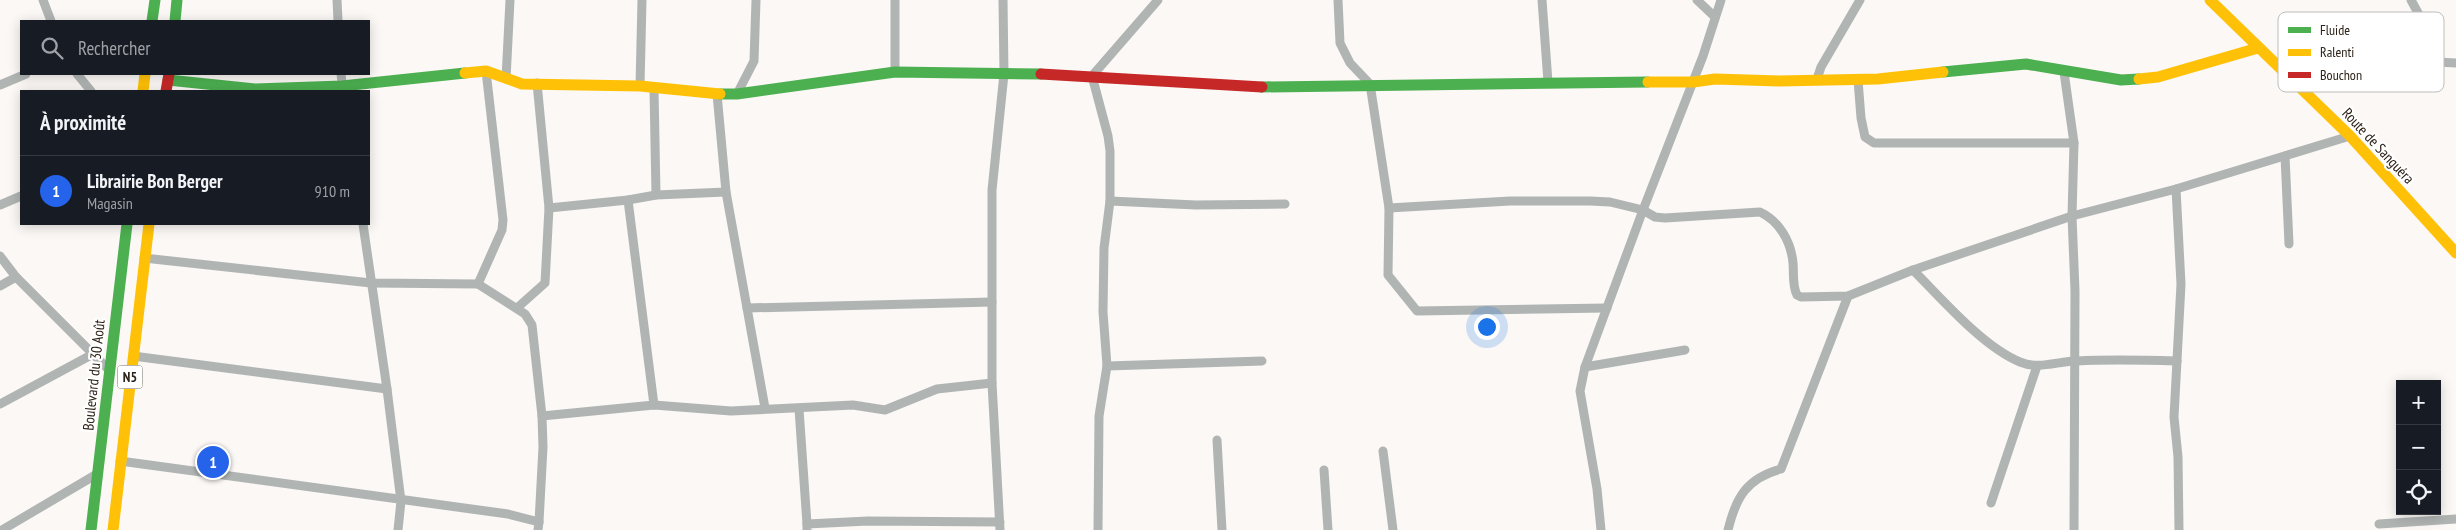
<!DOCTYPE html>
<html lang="fr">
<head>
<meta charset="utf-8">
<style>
	:root { --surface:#171b24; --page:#20242c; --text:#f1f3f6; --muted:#9ea1a6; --line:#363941; --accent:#2563eb }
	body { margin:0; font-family:"PT Sans Narrow",sans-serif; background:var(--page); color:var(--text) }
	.controls { position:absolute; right:15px; bottom:15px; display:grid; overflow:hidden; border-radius:0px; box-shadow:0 2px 12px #0003 }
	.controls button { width:45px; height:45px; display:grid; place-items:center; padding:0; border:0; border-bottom:1px solid var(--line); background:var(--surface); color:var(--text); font:25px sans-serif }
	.you { position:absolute; left:1486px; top:326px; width:18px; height:18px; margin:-12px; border:4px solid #fff; border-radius:50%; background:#1a73e8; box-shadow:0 0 0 8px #1a73e833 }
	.badge { display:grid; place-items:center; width:32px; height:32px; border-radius:50%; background:var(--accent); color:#fff; font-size:16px; font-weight:700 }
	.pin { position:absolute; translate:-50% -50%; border:2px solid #fff; box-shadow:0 1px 5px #0006 }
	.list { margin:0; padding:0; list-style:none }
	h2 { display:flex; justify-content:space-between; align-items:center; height:65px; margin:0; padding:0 20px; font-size:21px }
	h2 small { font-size:16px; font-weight:400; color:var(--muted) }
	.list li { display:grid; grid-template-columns:32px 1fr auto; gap:15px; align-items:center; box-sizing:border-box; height:70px; padding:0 20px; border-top:1px solid var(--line) }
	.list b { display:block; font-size:19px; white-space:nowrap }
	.list p { margin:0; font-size:16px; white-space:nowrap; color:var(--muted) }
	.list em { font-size:16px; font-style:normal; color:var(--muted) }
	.icon { flex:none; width:28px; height:28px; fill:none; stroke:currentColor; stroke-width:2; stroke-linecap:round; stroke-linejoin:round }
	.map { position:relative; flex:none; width:2456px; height:530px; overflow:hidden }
	.search { position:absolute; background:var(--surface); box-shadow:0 2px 12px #0003; left:20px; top:20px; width:350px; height:55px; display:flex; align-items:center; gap:12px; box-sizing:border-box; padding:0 18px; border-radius:0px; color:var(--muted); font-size:19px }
	.panel { position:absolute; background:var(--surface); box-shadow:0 2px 12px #0003; left:20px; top:90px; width:350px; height:135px; border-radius:0px }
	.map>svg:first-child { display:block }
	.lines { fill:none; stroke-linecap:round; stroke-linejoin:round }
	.street { stroke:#b0b5b4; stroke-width:9 }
	.fast { stroke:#4caf50; stroke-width:11 }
	.slow { stroke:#ffc107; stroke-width:11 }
	.jam { stroke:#c62828; stroke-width:11 }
	.labels { text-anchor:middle; stroke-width:4.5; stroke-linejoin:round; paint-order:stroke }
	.shield { fill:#fff; stroke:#6c655d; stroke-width:1 }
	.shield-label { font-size:14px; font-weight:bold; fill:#2d2318 }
	.street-label { font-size:15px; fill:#2d2318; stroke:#fff }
	.key { fill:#fff; stroke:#c0bdba; stroke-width:1 }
	.key-label { font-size:14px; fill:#2d2318 }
</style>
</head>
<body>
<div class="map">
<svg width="2456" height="530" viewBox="0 0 2456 530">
	<rect width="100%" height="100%" fill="#fbf8f5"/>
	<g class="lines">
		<g class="street">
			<polyline points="43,0 51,21"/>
			<polyline points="337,0 338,21"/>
			<polyline points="895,0 895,72"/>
			<polyline points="1338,0 1340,43 1350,63 1370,84 1389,208 1388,275 1417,311 1607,308"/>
			<polyline points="1542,0 1548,82"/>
			<polyline points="1697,0 1715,17"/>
			<polyline points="2411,0 2423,22 2437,62"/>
			<polyline points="2064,72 2074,143 2072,216 2075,291 2074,530"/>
			<polyline points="77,74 91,91"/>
			<polyline points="341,74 343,91"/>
			<polyline points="506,79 510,0"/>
			<polyline points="1817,79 1821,67 1860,0"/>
			<polyline points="1858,80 1861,118 1865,137 1874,143 2074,143"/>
			<polyline points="2294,80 2437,62 2456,63"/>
			<polyline points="537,83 549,208 628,200 656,195 726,192"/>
			<polyline points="0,85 26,74"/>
			<polyline points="640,86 642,0"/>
			<polyline points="654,89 656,195"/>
			<polyline points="717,94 726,192 747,308 992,302"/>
			<polyline points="737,94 754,61 756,0"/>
			<polyline points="2285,156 2289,244"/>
			<polyline points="2176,189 2181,284 2174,417 2178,457 2179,530"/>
			<polyline points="628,200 654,405"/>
			<polyline points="1110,201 1196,205 1285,204"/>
			<polyline points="0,205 21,196"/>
			<path d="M1389,208L1510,201H1590L1610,202L1643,210L1655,217L1665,218L1760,212C1779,221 1791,241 1793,263C1794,273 1792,286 1797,295L1801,297L1848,296L1913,270L2072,216L2176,189L2350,136"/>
			<polyline points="363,224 387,389 401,501 398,530"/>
			<polyline points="0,256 16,277 109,370"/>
			<polyline points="144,258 371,283 478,284 502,230 503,220 486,71"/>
			<path d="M1913,270C1942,299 1983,347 2020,362C2039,370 2058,361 2077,361C2110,359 2144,360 2177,361"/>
			<polyline points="478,284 525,314 532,325 542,416"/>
			<polyline points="0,286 16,277"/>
			<polyline points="517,308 545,283 549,208"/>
			<polyline points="747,308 765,408"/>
			<polyline points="133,356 387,389"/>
			<polyline points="1107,366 1262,361"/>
			<polyline points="1585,367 1685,350"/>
			<polyline points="0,404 93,354"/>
			<polyline points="799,409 807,524"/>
			<polyline points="1217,440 1222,530"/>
			<polyline points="1383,451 1393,530"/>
			<polyline points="120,461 508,514 539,522 538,530"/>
			<polyline points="1324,470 1328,530"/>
			<polyline points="1991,503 2037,366"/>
			<polyline points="539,522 543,447 542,416 654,405 731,411 853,405 885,410 937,389 992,383"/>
			<polyline points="2379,524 2456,519"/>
			<polyline points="2,530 97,474"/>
			<polyline points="807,530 807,524 868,521 1000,522"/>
			<polyline points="1000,530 992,383 992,190 1004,74 1003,0"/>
			<polyline points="1098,530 1099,416 1107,366 1103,312 1104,248 1110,201 1110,151 1108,136 1092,76 1158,0"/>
			<polyline points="1601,530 1597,489 1580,391 1585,367 1643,210 1703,56 1721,0"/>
			<path d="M1728,530C1736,497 1747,478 1781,469L1848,296"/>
		</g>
		<g class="fast">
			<polyline points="152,21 155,0"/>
			<polyline points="175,21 177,0"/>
			<polyline points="1943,72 2026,64 2121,80 2139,79"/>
			<polyline points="168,80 255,89 342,86 465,73"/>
			<polyline points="1262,87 1648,82"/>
			<polyline points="720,94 737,94 895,72 1041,74"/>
			<polyline points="91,530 127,224"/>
		</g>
		<g class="slow">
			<polyline points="2210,0 2350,136 2456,253"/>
			<polyline points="465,73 486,71 522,84 640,86 720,94"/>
			<polyline points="2139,79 2158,77 2258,48"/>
			<polyline points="1648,82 1693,82 1715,79 1779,81 1878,79 1943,72"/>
			<polyline points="143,91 145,74"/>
			<polyline points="113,530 149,224"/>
		</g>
		<g class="jam">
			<polyline points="1041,74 1262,87"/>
			<polyline points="166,91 169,74"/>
		</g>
	</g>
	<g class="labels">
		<rect class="shield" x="117.5" y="365.5" width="25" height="23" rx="4"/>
		<g class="shield-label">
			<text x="130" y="382">N5</text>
		</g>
		<g class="street-label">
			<text transform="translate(2378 146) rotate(47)" y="5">Route de Sanguéra</text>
			<text transform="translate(94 375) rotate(-84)" y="5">Boulevard du 30 Août</text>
		</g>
	</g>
	<rect x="2278" y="12" width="166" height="80" rx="8" class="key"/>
	<rect x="2288" y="27" width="23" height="6" fill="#4caf50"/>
	<rect x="2288" y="49" width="23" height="7" fill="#ffc107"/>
	<rect x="2288" y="72" width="23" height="6" fill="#c62828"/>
	<g class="key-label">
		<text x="2320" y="35">Fluide</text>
		<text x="2320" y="57">Ralenti</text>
		<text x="2320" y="80">Bouchon</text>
	</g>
</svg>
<div class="controls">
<button>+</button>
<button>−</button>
<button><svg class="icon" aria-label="locate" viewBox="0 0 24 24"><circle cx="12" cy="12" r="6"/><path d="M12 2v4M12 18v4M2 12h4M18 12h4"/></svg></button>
</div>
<div class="you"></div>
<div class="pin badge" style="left:213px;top:462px">1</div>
<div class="search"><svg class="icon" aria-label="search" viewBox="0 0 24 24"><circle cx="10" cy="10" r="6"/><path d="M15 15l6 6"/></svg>Rechercher</div>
<section class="panel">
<h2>À proximité<small></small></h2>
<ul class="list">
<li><span class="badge">1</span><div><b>Librairie Bon Berger</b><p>Magasin</p></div><em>910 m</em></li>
</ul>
</section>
</div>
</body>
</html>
